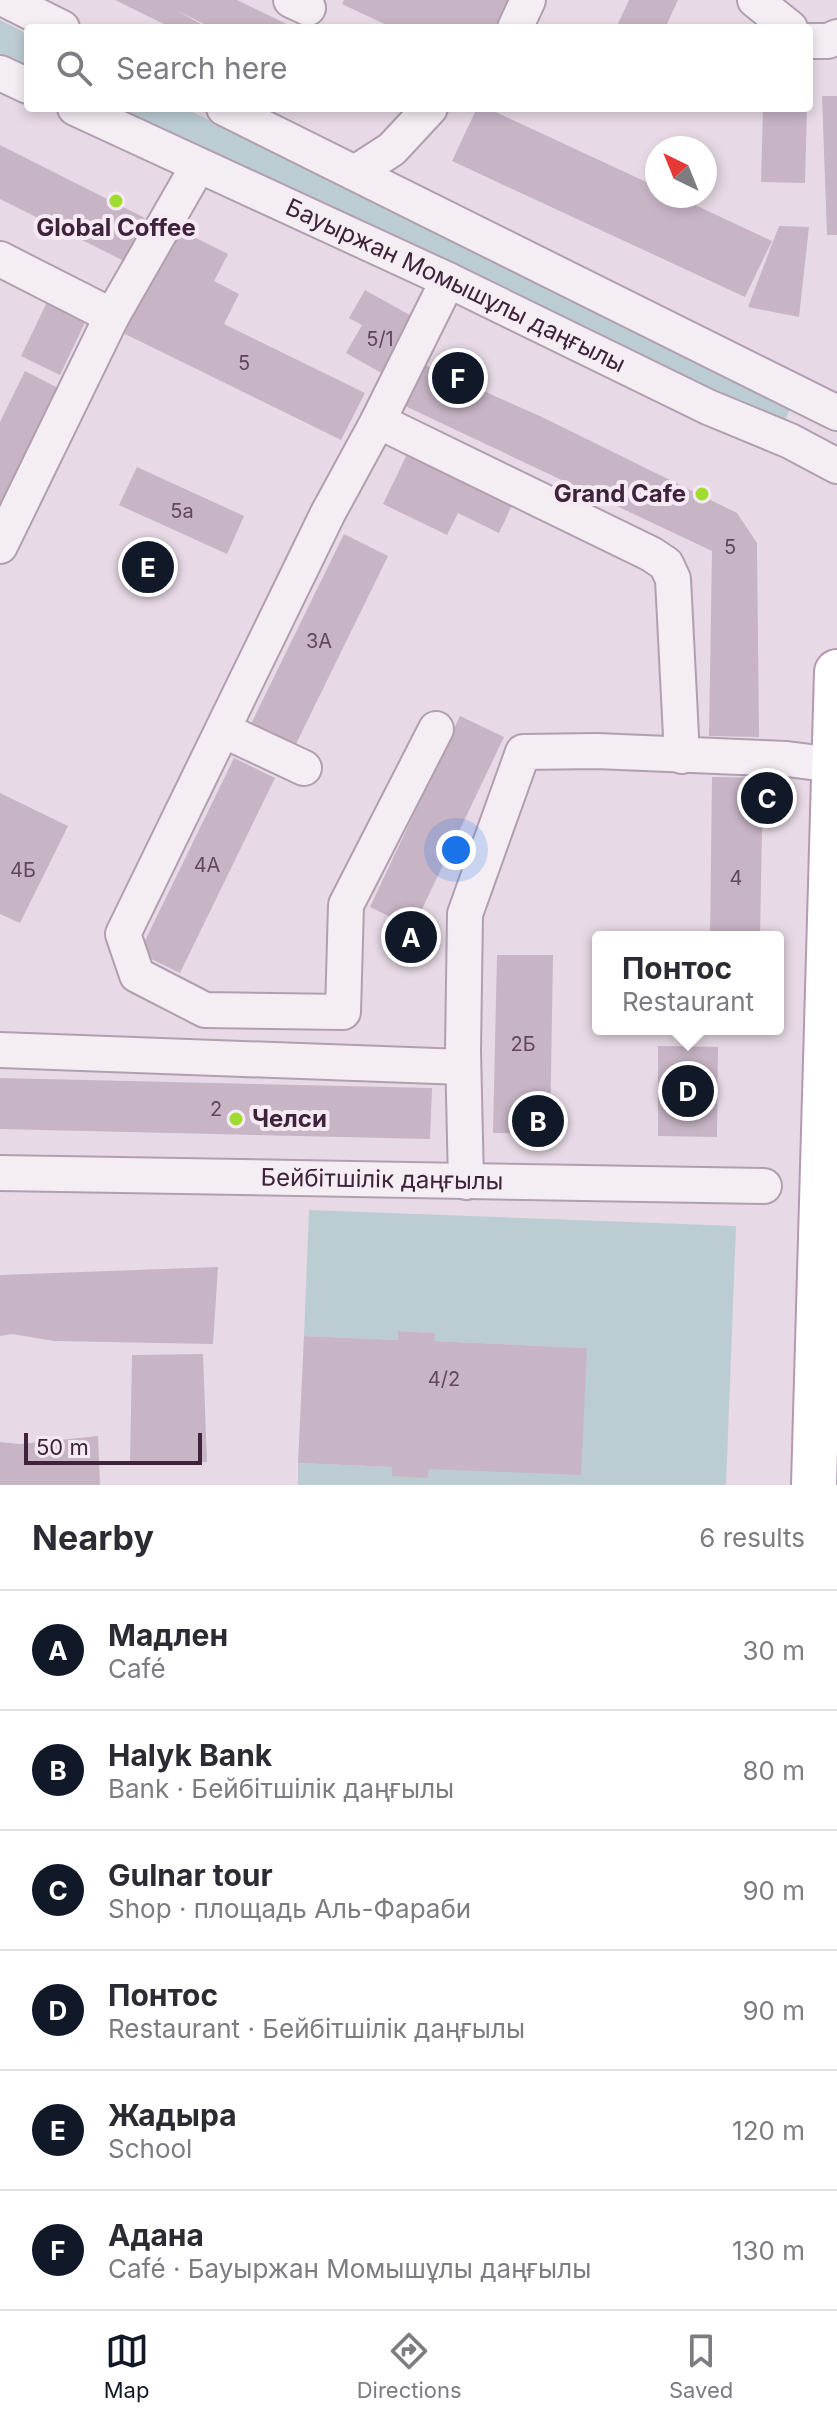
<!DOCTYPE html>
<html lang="en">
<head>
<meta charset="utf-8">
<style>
	:root { --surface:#fff; --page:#f2f2f3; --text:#2b2b33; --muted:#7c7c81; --line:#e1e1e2; --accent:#111827 }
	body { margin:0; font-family:Inter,sans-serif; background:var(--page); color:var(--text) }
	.compass { position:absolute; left:645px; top:136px; width:72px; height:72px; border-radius:50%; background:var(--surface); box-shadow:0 4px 12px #0003; rotate:317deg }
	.scale { position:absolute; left:24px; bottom:20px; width:178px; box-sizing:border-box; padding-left:8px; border:4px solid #3e233a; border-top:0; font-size:22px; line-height:28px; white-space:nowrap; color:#3e233a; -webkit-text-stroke:6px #f5eaf4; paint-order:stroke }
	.you { position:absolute; left:456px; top:850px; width:28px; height:28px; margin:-20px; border:6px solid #fff; border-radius:50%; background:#1a73e8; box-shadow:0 0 0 12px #1a73e833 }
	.badge { display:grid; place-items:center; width:52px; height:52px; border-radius:50%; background:var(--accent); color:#fff; font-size:26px; font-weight:700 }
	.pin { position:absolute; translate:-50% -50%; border:4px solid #fff; box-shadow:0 2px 8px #0006 }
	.popup { position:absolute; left:592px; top:931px; width:192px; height:104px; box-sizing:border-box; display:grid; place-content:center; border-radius:8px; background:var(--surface); filter:drop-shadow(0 2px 6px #0005); font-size:26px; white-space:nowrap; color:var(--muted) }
	.popup b { font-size:30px; color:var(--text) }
	.popup::after { content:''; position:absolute; left:50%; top:100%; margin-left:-16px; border:16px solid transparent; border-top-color:var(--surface) }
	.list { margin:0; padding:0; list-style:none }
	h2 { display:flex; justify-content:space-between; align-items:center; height:104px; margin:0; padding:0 32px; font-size:34px }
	h2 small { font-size:26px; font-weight:400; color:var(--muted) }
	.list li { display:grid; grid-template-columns:52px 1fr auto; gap:24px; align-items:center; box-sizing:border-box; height:120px; padding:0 32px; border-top:2px solid var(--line) }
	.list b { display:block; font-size:30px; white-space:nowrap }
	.list p { margin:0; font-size:26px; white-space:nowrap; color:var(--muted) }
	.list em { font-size:26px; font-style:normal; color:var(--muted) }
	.icon { flex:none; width:44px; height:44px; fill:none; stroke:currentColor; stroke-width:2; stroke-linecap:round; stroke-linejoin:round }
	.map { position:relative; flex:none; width:837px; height:1485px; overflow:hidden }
	.search { position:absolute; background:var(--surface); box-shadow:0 4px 12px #0003; left:24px; right:24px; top:24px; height:88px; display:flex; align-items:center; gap:20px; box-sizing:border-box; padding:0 28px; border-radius:8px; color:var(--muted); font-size:30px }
	.sheet { height:824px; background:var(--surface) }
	nav { display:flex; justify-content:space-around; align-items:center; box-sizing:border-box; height:112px; border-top:2px solid var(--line); background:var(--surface); font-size:22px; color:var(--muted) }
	nav a { display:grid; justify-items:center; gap:4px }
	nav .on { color:var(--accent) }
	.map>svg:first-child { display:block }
	.green { fill:#bbccd2 }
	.building { fill:#c7b4c5 }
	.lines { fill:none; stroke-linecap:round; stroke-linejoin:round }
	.minor-casing { stroke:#b19faf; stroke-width:38 }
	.major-casing { stroke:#b499b1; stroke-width:48 }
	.minor { stroke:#f5edf4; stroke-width:34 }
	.major { stroke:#fff; stroke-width:44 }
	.poi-dot { fill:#9fdc2f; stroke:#f5eaf4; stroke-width:3 }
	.labels { text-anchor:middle; stroke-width:8; stroke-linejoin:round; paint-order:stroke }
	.number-label { font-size:20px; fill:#60475d }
	.poi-label { font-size:24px; font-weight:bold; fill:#3e233a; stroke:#f5eaf4 }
	.street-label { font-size:24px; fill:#3e233a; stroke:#f5eaf4 }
</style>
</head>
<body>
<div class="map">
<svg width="837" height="1485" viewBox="0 0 837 1485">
	<rect width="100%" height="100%" fill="#e7dae6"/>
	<g class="green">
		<polygon points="0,20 28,34 28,66 0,53"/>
		<polygon points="117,108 184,108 794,399 784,423"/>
		<polygon points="309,1210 736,1226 726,1485 298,1485 298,1463 392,1467 428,1478 429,1469 587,1348 434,1341 434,1333 398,1331 398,1340 304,1336"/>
	</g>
	<g class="building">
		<polygon points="115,0 237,0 295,28 212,28 176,10 208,28 172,28"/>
		<polygon points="344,0 512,0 498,28 393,28 342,4"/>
		<polygon points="629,0 678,0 665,28 616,28"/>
		<polygon points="822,96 837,96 837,235 827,235"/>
		<polygon points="477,108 487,108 657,187 657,196 676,196 772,241 745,297 452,161"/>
		<polygon points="763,108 807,108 805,183 761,182"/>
		<polygon points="0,145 145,218 124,261 0,199"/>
		<polygon points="779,226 809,227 799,317 748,307"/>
		<polygon points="176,228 228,254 214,281 239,294 224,324 365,393 341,440 123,333"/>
		<polygon points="365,290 417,319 385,375 346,353 362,325 349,318"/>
		<polygon points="50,296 89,314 60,375 21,356"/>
		<polygon points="425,365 544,418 737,513 757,543 759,737 709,736 712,551 405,406"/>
		<polygon points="25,371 64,391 0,522 0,422"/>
		<polygon points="410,448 515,499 499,533 458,513 447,535 383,504"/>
		<polygon points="137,467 244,516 227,554 119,505"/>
		<polygon points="344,534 388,556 294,748 250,726"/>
		<polygon points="460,716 504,737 413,928 370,907"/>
		<polygon points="234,758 275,778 180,973 139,953"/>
		<polygon points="712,777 763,778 760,937 710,937"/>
		<polygon points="0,793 68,826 20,923 0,914"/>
		<polygon points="497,955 553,955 550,1134 493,1133"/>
		<rect x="595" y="963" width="3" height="42"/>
		<polygon points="658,1046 718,1047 717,1137 658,1136"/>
		<polygon points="0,1078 432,1088 430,1139 0,1129"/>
		<polygon points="218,1267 213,1344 54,1341 12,1334 0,1336 0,1275"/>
		<polygon points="398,1331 435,1333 434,1341 587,1348 581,1475 429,1469 428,1478 392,1476 392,1467 298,1463 304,1336 398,1340"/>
		<polygon points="203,1354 207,1462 130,1463 132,1355"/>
		<polygon points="98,1436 100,1485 0,1485 0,1442 20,1444"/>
	</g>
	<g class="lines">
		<defs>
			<g id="minor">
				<polyline points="6,0 62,28"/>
				<polyline points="291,0 308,8"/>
				<polyline points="755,0 790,28"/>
				<polyline points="515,28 528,0"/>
				<polyline points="809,41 828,41 837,37"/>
				<polyline points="0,73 28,86"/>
				<path id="s1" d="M75,108L448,280L708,407L790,441L837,466"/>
				<polyline points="224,108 837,413"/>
				<polyline points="355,173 392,149 430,108"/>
				<polyline points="0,259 112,316"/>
				<polyline points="378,421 651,554 666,564 673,579 682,756"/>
				<polyline points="0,546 112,316 198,166"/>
				<polyline points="436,729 346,905 343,1012 205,1010 137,975 123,934 328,513 378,421 448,280"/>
				<polyline points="223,730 304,768"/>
				<polyline points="0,1050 463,1067"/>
				<path id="s2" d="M0,1173L764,1186"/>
				<polyline points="466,1182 463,1051 465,914 523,752 596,751 787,759 834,765"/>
			</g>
			<polyline id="major" points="814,1485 837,672"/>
		</defs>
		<use href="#minor" class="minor-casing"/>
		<use href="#major" class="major-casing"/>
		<use href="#minor" class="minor"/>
		<use href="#major" class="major"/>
	</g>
	<g class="poi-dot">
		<circle cx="116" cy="201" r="8"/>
		<circle cx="702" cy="494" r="8"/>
		<circle cx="236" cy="1119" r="8"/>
	</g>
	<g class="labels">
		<g class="number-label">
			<text x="380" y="346">5/1</text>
			<text x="244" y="370">5</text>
			<text x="182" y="518">5а</text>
			<text x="730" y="554">5</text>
			<text x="319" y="648">3А</text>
			<text x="207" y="872">4А</text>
			<text x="23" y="877">4Б</text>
			<text x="736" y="885">4</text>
			<text x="523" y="1051">2Б</text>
			<text x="216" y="1116">2</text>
			<text x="444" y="1386">4/2</text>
		</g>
		<g class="poi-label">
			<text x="116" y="236">Global Coffee</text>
			<text x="686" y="502" text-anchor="end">Grand Cafe</text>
			<text x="252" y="1127" text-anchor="start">Челси</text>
		</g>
		<g class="street-label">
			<text dy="8" stroke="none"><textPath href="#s1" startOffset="420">Бауыржан Момышұлы даңғылы</textPath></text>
			<text dy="8" stroke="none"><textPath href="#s2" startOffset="382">Бейбітшілік даңғылы</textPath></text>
		</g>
	</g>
</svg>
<svg class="compass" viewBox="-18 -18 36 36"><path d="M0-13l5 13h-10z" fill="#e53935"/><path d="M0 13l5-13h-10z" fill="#7c7c81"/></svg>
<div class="scale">50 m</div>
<div class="you"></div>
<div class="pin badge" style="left:411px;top:937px">A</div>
<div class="pin badge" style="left:538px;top:1121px">B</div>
<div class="pin badge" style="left:767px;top:798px">C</div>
<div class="pin badge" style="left:688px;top:1091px">D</div>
<div class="popup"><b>Понтос</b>Restaurant</div>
<div class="pin badge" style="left:148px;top:567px">E</div>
<div class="pin badge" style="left:458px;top:378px">F</div>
<div class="search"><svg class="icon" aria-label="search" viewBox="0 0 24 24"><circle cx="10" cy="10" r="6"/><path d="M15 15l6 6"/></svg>Search here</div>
</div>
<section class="sheet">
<h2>Nearby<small>6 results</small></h2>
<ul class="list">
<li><span class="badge">A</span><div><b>Мадлен</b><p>Café</p></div><em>30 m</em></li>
<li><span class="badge">B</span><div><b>Halyk Bank</b><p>Bank · Бейбітшілік даңғылы</p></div><em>80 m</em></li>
<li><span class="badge">C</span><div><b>Gulnar tour</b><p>Shop · площадь Аль-Фараби</p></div><em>90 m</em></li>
<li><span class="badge">D</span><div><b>Понтос</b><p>Restaurant · Бейбітшілік даңғылы</p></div><em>90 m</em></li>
<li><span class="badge">E</span><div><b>Жадыра</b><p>School</p></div><em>120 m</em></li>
<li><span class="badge">F</span><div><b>Адана</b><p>Café · Бауыржан Момышұлы даңғылы</p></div><em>130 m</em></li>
</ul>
</section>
<nav>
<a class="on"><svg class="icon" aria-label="map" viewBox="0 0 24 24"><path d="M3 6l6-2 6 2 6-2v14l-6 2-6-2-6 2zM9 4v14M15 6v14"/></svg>Map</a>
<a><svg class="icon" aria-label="directions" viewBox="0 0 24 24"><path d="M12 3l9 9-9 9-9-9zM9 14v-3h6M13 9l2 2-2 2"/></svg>Directions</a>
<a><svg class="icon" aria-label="saved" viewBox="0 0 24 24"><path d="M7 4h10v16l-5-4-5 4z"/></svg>Saved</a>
</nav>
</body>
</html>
